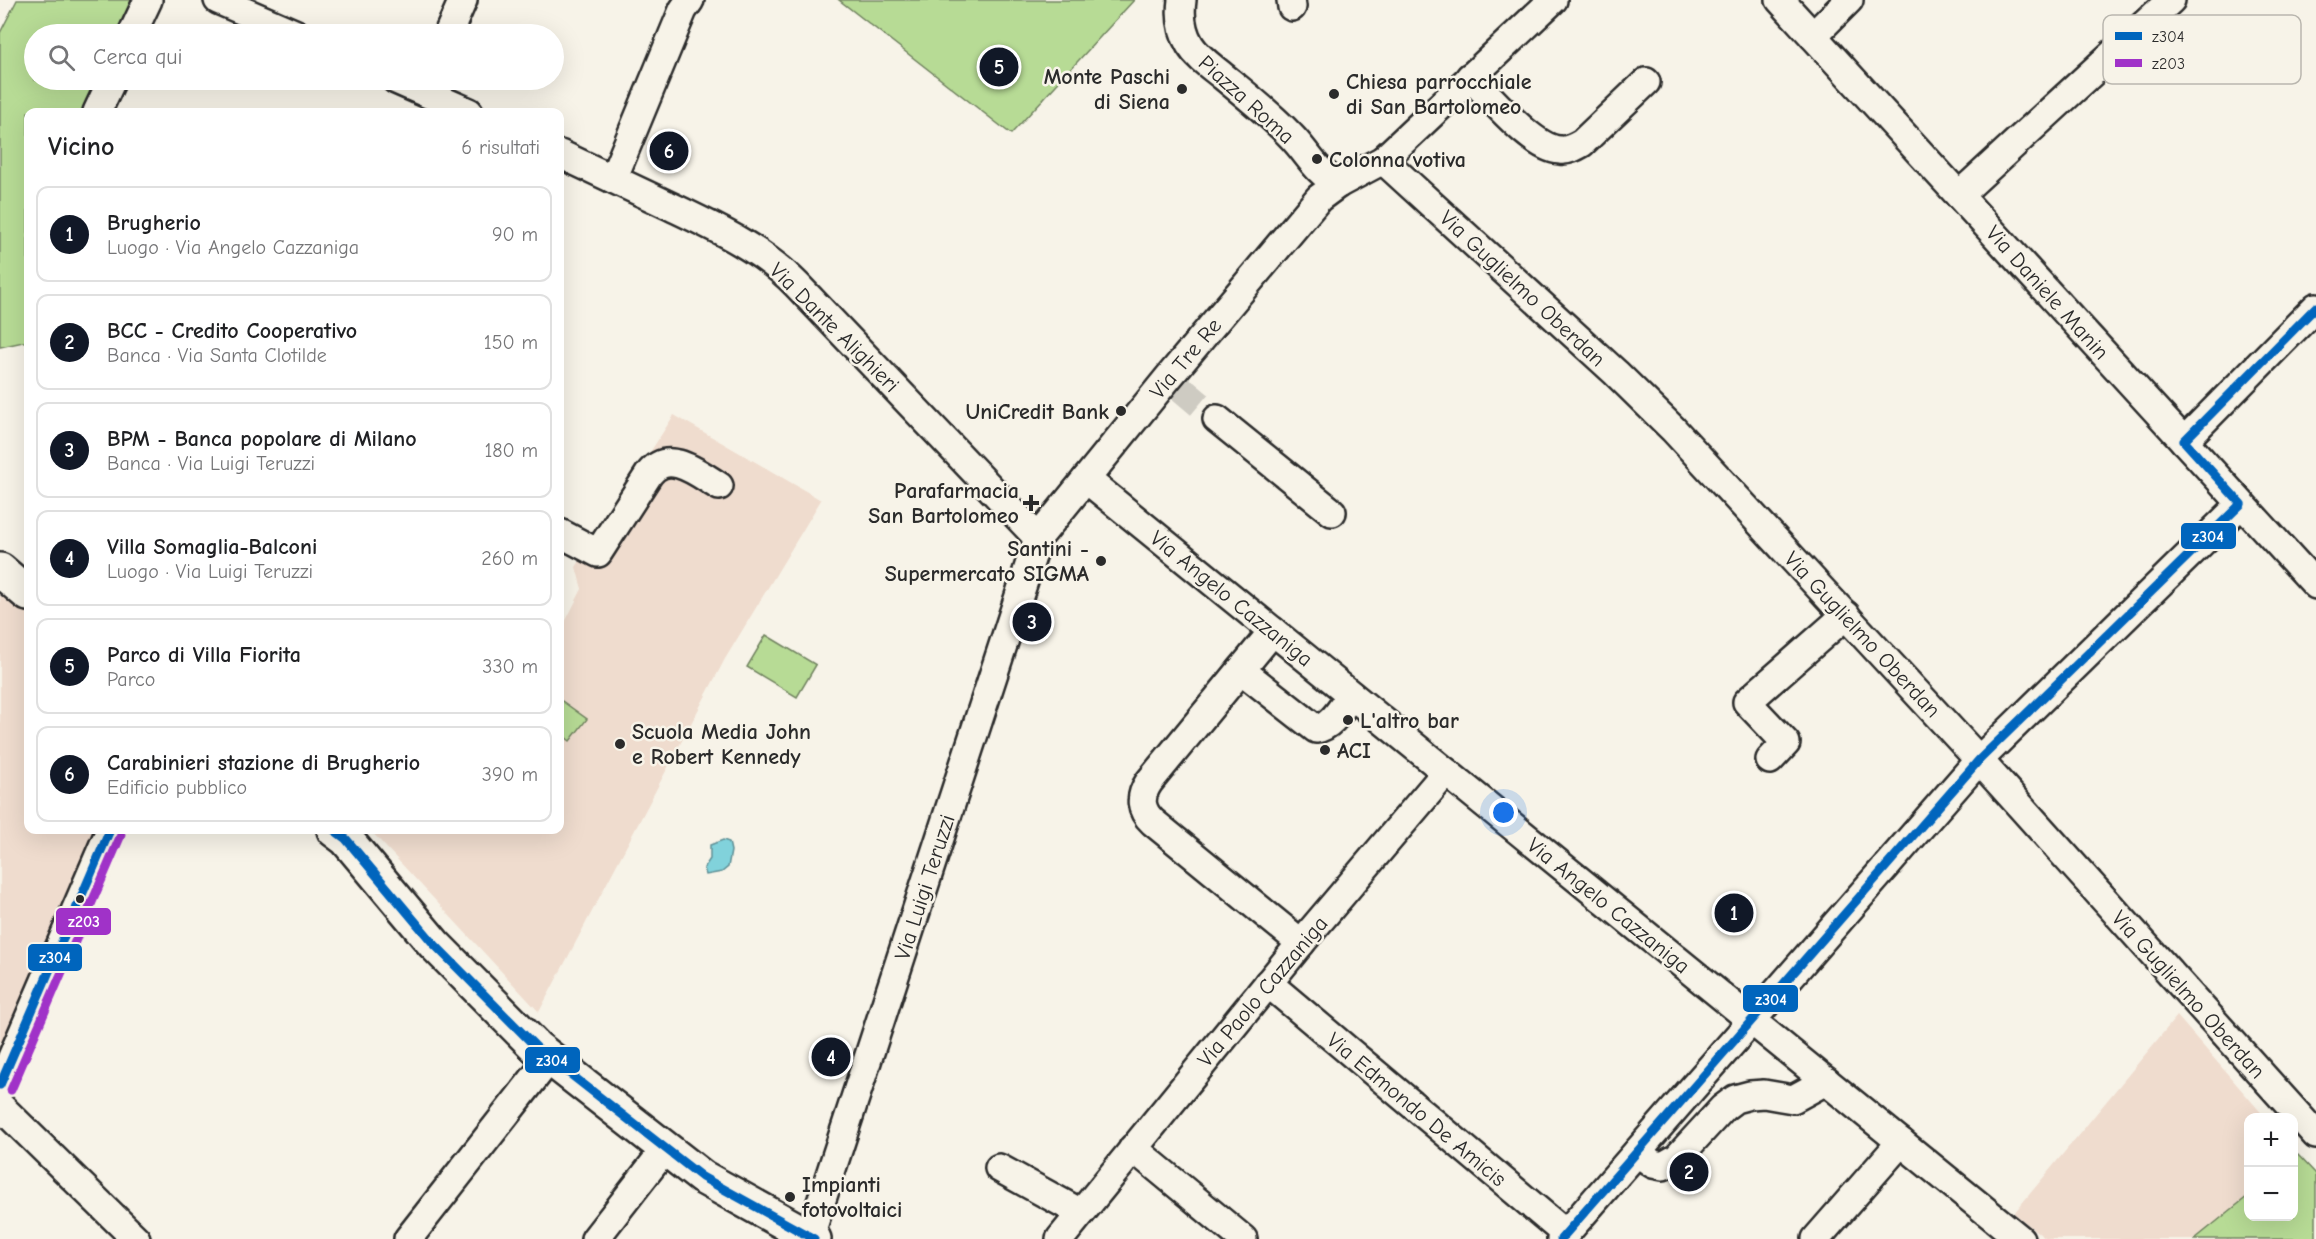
<!DOCTYPE html>
<html lang="it">
<head>
<meta charset="utf-8">
<style>
	:root { --surface:#fff; --page:#f2f2f2; --text:#202124; --muted:#757577; --line:#e0e0e0; --accent:#111827 }
	body { margin:0; font-family:"Comic Neue",sans-serif; background:var(--page); color:var(--text) }
	.controls { position:absolute; right:18px; bottom:18px; display:grid; overflow:hidden; border-radius:12px; box-shadow:0 6px 24px #0002 }
	.controls button { width:54px; height:54px; display:grid; place-items:center; padding:0; border:0; border-bottom:2px solid var(--line); background:var(--surface); color:var(--text); font:30px sans-serif }
	.you { position:absolute; left:1504px; top:813px; width:21px; height:21px; margin:-15px; border:4px solid #fff; border-radius:50%; background:#1a73e8; box-shadow:0 0 0 9px #1a73e833 }
	.badge { display:grid; place-items:center; width:39px; height:39px; border-radius:50%; background:var(--accent); color:#fff; font-size:20px; font-weight:700 }
	.pin { position:absolute; translate:-50% -50%; border:3px solid #fff; box-shadow:0 2px 6px #0006 }
	.list { margin:0; padding:0; list-style:none }
	h2 { display:flex; justify-content:space-between; align-items:center; height:78px; margin:0; padding:0 24px; font-size:26px }
	h2 small { font-size:20px; font-weight:400; color:var(--muted) }
	.list li { display:grid; grid-template-columns:39px 1fr auto; gap:18px; align-items:center; box-sizing:border-box; height:96px; margin:0 12px 12px; padding:0 12px; border:2px solid var(--line); border-radius:12px }
	.list b { display:block; font-size:22px; white-space:nowrap }
	.list p { margin:0; font-size:20px; white-space:nowrap; color:var(--muted) }
	.list em { font-size:20px; font-style:normal; color:var(--muted) }
	.icon { flex:none; width:33px; height:33px; fill:none; stroke:currentColor; stroke-width:2; stroke-linecap:round; stroke-linejoin:round }
	.map { position:relative; flex:none; width:2316px; height:1239px; overflow:hidden }
	.search { position:absolute; background:var(--surface); box-shadow:0 6px 24px #0002; left:24px; top:24px; width:540px; height:66px; display:flex; align-items:center; gap:15px; box-sizing:border-box; padding:0 21px; border-radius:33px; color:var(--muted); font-size:22px }
	.panel { position:absolute; background:var(--surface); box-shadow:0 6px 24px #0002; left:24px; top:108px; width:540px; height:726px; border-radius:12px }
	.map>svg:first-child { display:block }
	.built { fill:#efdcce }
	.green { fill:#b7db95; stroke:#718360; stroke-width:1.5 }
	.water { fill:#81d2db; stroke:#5f8f95; stroke-width:1.5 }
	.lines { fill:none; stroke-linecap:round; stroke-linejoin:round }
	.minor-tunnel { stroke:#cecbc2; stroke-width:27; stroke-dasharray:27 14; stroke-linecap:butt }
	.minor-casing { stroke:#2b2b2b; stroke-width:32 }
	.major-casing { stroke:#2b2b2b; stroke-width:38 }
	.minor { stroke:#f7f3e8; stroke-width:27 }
	.major { stroke:#f7f3e8; stroke-width:33 }
	.bus-1-casing { stroke:#f7f3e8; stroke-width:14 }
	.bus-2-casing { stroke:#f7f3e8; stroke-width:14 }
	.bus-1 { stroke:#0065bd; stroke-width:9 }
	.bus-2 { stroke:#a032c8; stroke-width:9 }
	.poi-dot { fill:#2b2b2b; stroke:#f7f3e8; stroke-width:2 }
	.labels { text-anchor:middle; stroke-width:5; stroke-linejoin:round; paint-order:stroke }
	.poi-label { font-size:22px; font-weight:bold; fill:#2b2b2b; stroke:#f7f3e8; text-anchor:start }
	.street-label { font-size:22px; fill:#2b2b2b; stroke:#f7f3e8 }
	.key { fill:#f7f3e8; stroke:#bab7af; stroke-width:1.5 }
	.key-label { font-size:16px; fill:#2b2b2b }
	.line-badge { stroke:#f7f3e8; stroke-width:2 }
	.badge-label { font-size:16px; text-anchor:middle; font-weight:bold; fill:#fff }
</style>
</head>
<body>
<div class="map">
<svg width="2316" height="1239" viewBox="0 0 2316 1239">
	<rect width="100%" height="100%" fill="#f7f3e8"/>
	<filter id="ink" filterUnits="userSpaceOnUse"><feTurbulence type="fractalNoise" baseFrequency=".0167" numOctaves="2"/><feDisplacementMap in="SourceGraphic" scale="12" xChannelSelector="R" yChannelSelector="G"/><feConvolveMatrix kernelMatrix="1 2 1 2 8 2 1 2 1" color-interpolation-filters="sRGB"/></filter>
	<g filter="url(#ink)">
		<g class="built">
			<polygon points="674,415 821,500 725,659 539,1012 370,830 560,830 560,632 582,589 576,567"/>
			<polygon points="0,575 28,598 28,830 97,830 0,1067"/>
			<polygon points="2177,1016 2265,1117 2248,1118 2248,1196 2195,1239 2046,1239 2014,1213"/>
		</g>
		<g class="green">
			<polygon points="17,0 141,0 126,34 34,34 34,80 106,80 92,112 28,112 28,341 0,347 0,33"/>
			<polygon points="839,0 1134,0 1011,134"/>
			<polygon points="766,635 816,665 797,697 747,667"/>
			<polygon points="562,701 587,719 570,741 560,733 560,704"/>
			<polygon points="2298,1155 2316,1174 2316,1239 2195,1239 2248,1196 2248,1216 2294,1216 2294,1159"/>
		</g>
		<polygon class="water" points="723,840 729,842 731,851 728,867 722,872 706,875 704,868 710,859 710,845"/>
		<g class="lines">
			<polyline class="minor-tunnel" points="1179,387 1217,419"/>
			<defs>
				<g id="minor">
					<polyline points="218,0 296,34"/>
					<path d="M1182,0C1180,15 1182,32 1190,45C1198,58 1212,67 1224,77C1246,95 1270,114 1290,135C1309,154 1313,169 1338,184"/>
					<polyline points="1291,0 1292,7"/>
					<polyline points="1780,0 2316,585"/>
					<polyline points="132,34 148,0"/>
					<polyline points="448,34 463,0"/>
					<polyline points="1813,36 1849,0"/>
					<path d="M1470,77C1490,96 1533,149 1560,150C1568,151 1575,147 1582,143L1646,82"/>
					<polyline points="396,80 469,112"/>
					<polyline points="97,112 112,80"/>
					<path d="M560,154C596,171 632,188 668,205C714,227 761,248 797,285L1038,538"/>
					<polyline points="1383,160 1616,373 1673,429 1979,760 2316,1135"/>
					<polyline points="613,179 683,10 690,0"/>
					<polyline points="1959,195 2171,0"/>
					<polyline points="1217,419 1332,512"/>
					<polyline points="2184,441 2316,307"/>
					<polyline points="1086,479 2020,1239"/>
					<path d="M560,533L598,553L649,474C669,448 699,474 719,486"/>
					<path d="M1273,631L1149,782C1139,797 1140,810 1153,822L1301,943"/>
					<path d="M1241,670L1316,729C1332,727 1342,707 1351,695"/>
					<polyline points="1770,760 1786,743 1747,702 1846,615"/>
					<polyline points="1268,983 1566,1234"/>
					<polyline points="0,1085 110,830"/>
					<polyline points="0,1106 136,1239"/>
					<polyline points="1133,1148 1243,1239"/>
					<polyline points="1637,1152 1653,1164 1663,1166 1677,1158 1723,1108 1735,1099 1750,1095 1764,1094 1793,1099 1826,1081"/>
					<polyline points="999,1168 1081,1213"/>
					<polyline points="408,1239 550,1058"/>
					<polyline points="595,1239 666,1148"/>
					<polyline points="809,1239 1038,538 1168,378 1319,198 1338,184 1383,160 1553,0"/>
					<polyline points="1060,1239 1301,943 1446,772"/>
					<polyline points="1561,1239 1979,760 2241,504"/>
					<polyline points="1816,1239 1901,1142"/>
				</g>
				<g id="major">
					<polyline points="0,570 28,594"/>
					<polyline points="334,830 346,839 434,944 537,1048 702,1177 814,1239"/>
				</g>
			</defs>
			<use href="#minor" class="minor-casing"/>
			<use href="#major" class="major-casing"/>
			<use href="#minor" class="minor"/>
			<use href="#major" class="major"/>
			<defs>
				<g id="bus-1">
					<polyline points="334,830 346,839 434,944 537,1048 702,1177 814,1239"/>
					<polyline points="0,1085 110,830"/>
					<polyline points="1561,1239 1979,760 2241,504 2184,441 2316,307"/>
				</g>
				<polyline id="bus-2" points="11,1090 121,835"/>
			</defs>
			<use href="#bus-1" class="bus-1-casing"/>
			<use href="#bus-2" class="bus-2-casing"/>
			<use href="#bus-1" class="bus-1"/>
			<use href="#bus-2" class="bus-2"/>
		</g>
	</g>
	<g class="poi-dot">
		<circle cx="1182" cy="89" r="6"/>
		<circle cx="1334" cy="94" r="6"/>
		<circle cx="1317" cy="159" r="6"/>
		<circle cx="1121" cy="411" r="6"/>
		<path d="M1028 494h6v6h6v6h-6v6h-6v-6h-6v-6h6z"/>
		<circle cx="1101" cy="561" r="6"/>
		<circle cx="1348" cy="720" r="6"/>
		<circle cx="620" cy="744" r="6"/>
		<circle cx="1325" cy="750" r="6"/>
		<circle cx="80" cy="899" r="5"/>
		<circle cx="790" cy="1197" r="6"/>
	</g>
	<g class="labels">
		<g class="poi-label">
			<text x="1170" y="84" text-anchor="end">Monte Paschi<tspan x="1170" dy="25">di Siena</tspan></text>
			<text x="1346" y="89">Chiesa parrocchiale<tspan x="1346" dy="25">di San Bartolomeo</tspan></text>
			<text x="1329" y="167">Colonna votiva</text>
			<text x="1109" y="419" text-anchor="end">UniCredit Bank</text>
			<text x="1019" y="498" text-anchor="end">Parafarmacia<tspan x="1019" dy="25">San Bartolomeo</tspan></text>
			<text x="1089" y="556" text-anchor="end">Santini -<tspan x="1089" dy="25">Supermercato SIGMA</tspan></text>
			<text x="1360" y="728">L'altro bar</text>
			<text x="632" y="739">Scuola Media John<tspan x="632" dy="25">e Robert Kennedy</tspan></text>
			<text x="1337" y="758">ACI</text>
			<text x="802" y="1192">Impianti<tspan x="802" dy="25">fotovoltaici</tspan></text>
		</g>
		<g class="street-label">
			<text transform="translate(1247 99) rotate(42)" y="8">Piazza Roma</text>
			<text transform="translate(1523 288) rotate(43)" y="8">Via Guglielmo Oberdan</text>
			<text transform="translate(2048 292) rotate(48)" y="8">Via Daniele Manin</text>
			<text transform="translate(835 327) rotate(45)" y="8">Via Dante Alighieri</text>
			<text transform="translate(1185 358) rotate(-50)" y="8">Via Tre Re</text>
			<text transform="translate(1232 598) rotate(39)" y="8">Via Angelo Cazzaniga</text>
			<text transform="translate(1863 634) rotate(47)" y="8">Via Guglielmo Oberdan</text>
			<text transform="translate(924 887) rotate(-72)" y="8">Via Luigi Teruzzi</text>
			<text transform="translate(1609 905) rotate(39)" y="8">Via Angelo Cazzaniga</text>
			<text transform="translate(1262 991) rotate(-50)" y="8">Via Paolo Cazzaniga</text>
			<text transform="translate(2189 994) rotate(48)" y="8">Via Guglielmo Oberdan</text>
			<text transform="translate(1417 1109) rotate(40)" y="8">Via Edmondo De Amicis</text>
		</g>
	</g>
	<rect x="2103" y="15" width="198" height="69" rx="9" class="key"/>
	<rect x="2115" y="32" width="27" height="8" fill="#0065bd"/>
	<rect x="2115" y="59" width="27" height="8" fill="#a032c8"/>
	<g class="key-label">
		<text x="2152" y="42">z304</text>
		<text x="2152" y="69">z203</text>
	</g>
	<g class="line-badge">
		<rect x="2180" y="522" width="57" height="28" rx="6" fill="#0065bd"/>
		<rect x="55" y="907" width="57" height="29" rx="6" fill="#a032c8"/>
		<rect x="27" y="943" width="56" height="29" rx="6" fill="#0065bd"/>
		<rect x="1742" y="984" width="57" height="29" rx="6" fill="#0065bd"/>
		<rect x="524" y="1046" width="57" height="28" rx="6" fill="#0065bd"/>
	</g>
	<g class="badge-label">
		<text x="2208" y="542">z304</text>
		<text x="84" y="927">z203</text>
		<text x="55" y="963">z304</text>
		<text x="1771" y="1005">z304</text>
		<text x="552" y="1066">z304</text>
	</g>
</svg>
<div class="controls">
<button>+</button>
<button>−</button>
</div>
<div class="you"></div>
<div class="pin badge" style="left:1734px;top:913px">1</div>
<div class="pin badge" style="left:1689px;top:1172px">2</div>
<div class="pin badge" style="left:1032px;top:622px">3</div>
<div class="pin badge" style="left:831px;top:1057px">4</div>
<div class="pin badge" style="left:999px;top:67px">5</div>
<div class="pin badge" style="left:669px;top:151px">6</div>
<div class="search"><svg class="icon" aria-label="search" viewBox="0 0 24 24"><circle cx="10" cy="10" r="6"/><path d="M15 15l6 6"/></svg>Cerca qui</div>
<section class="panel">
<h2>Vicino<small>6 risultati</small></h2>
<ul class="list">
<li><span class="badge">1</span><div><b>Brugherio</b><p>Luogo · Via Angelo Cazzaniga</p></div><em>90 m</em></li>
<li><span class="badge">2</span><div><b>BCC - Credito Cooperativo</b><p>Banca · Via Santa Clotilde</p></div><em>150 m</em></li>
<li><span class="badge">3</span><div><b>BPM - Banca popolare di Milano</b><p>Banca · Via Luigi Teruzzi</p></div><em>180 m</em></li>
<li><span class="badge">4</span><div><b>Villa Somaglia-Balconi</b><p>Luogo · Via Luigi Teruzzi</p></div><em>260 m</em></li>
<li><span class="badge">5</span><div><b>Parco di Villa Fiorita</b><p>Parco</p></div><em>330 m</em></li>
<li><span class="badge">6</span><div><b>Carabinieri stazione di Brugherio</b><p>Edificio pubblico</p></div><em>390 m</em></li>
</ul>
</section>
</div>
</body>
</html>
